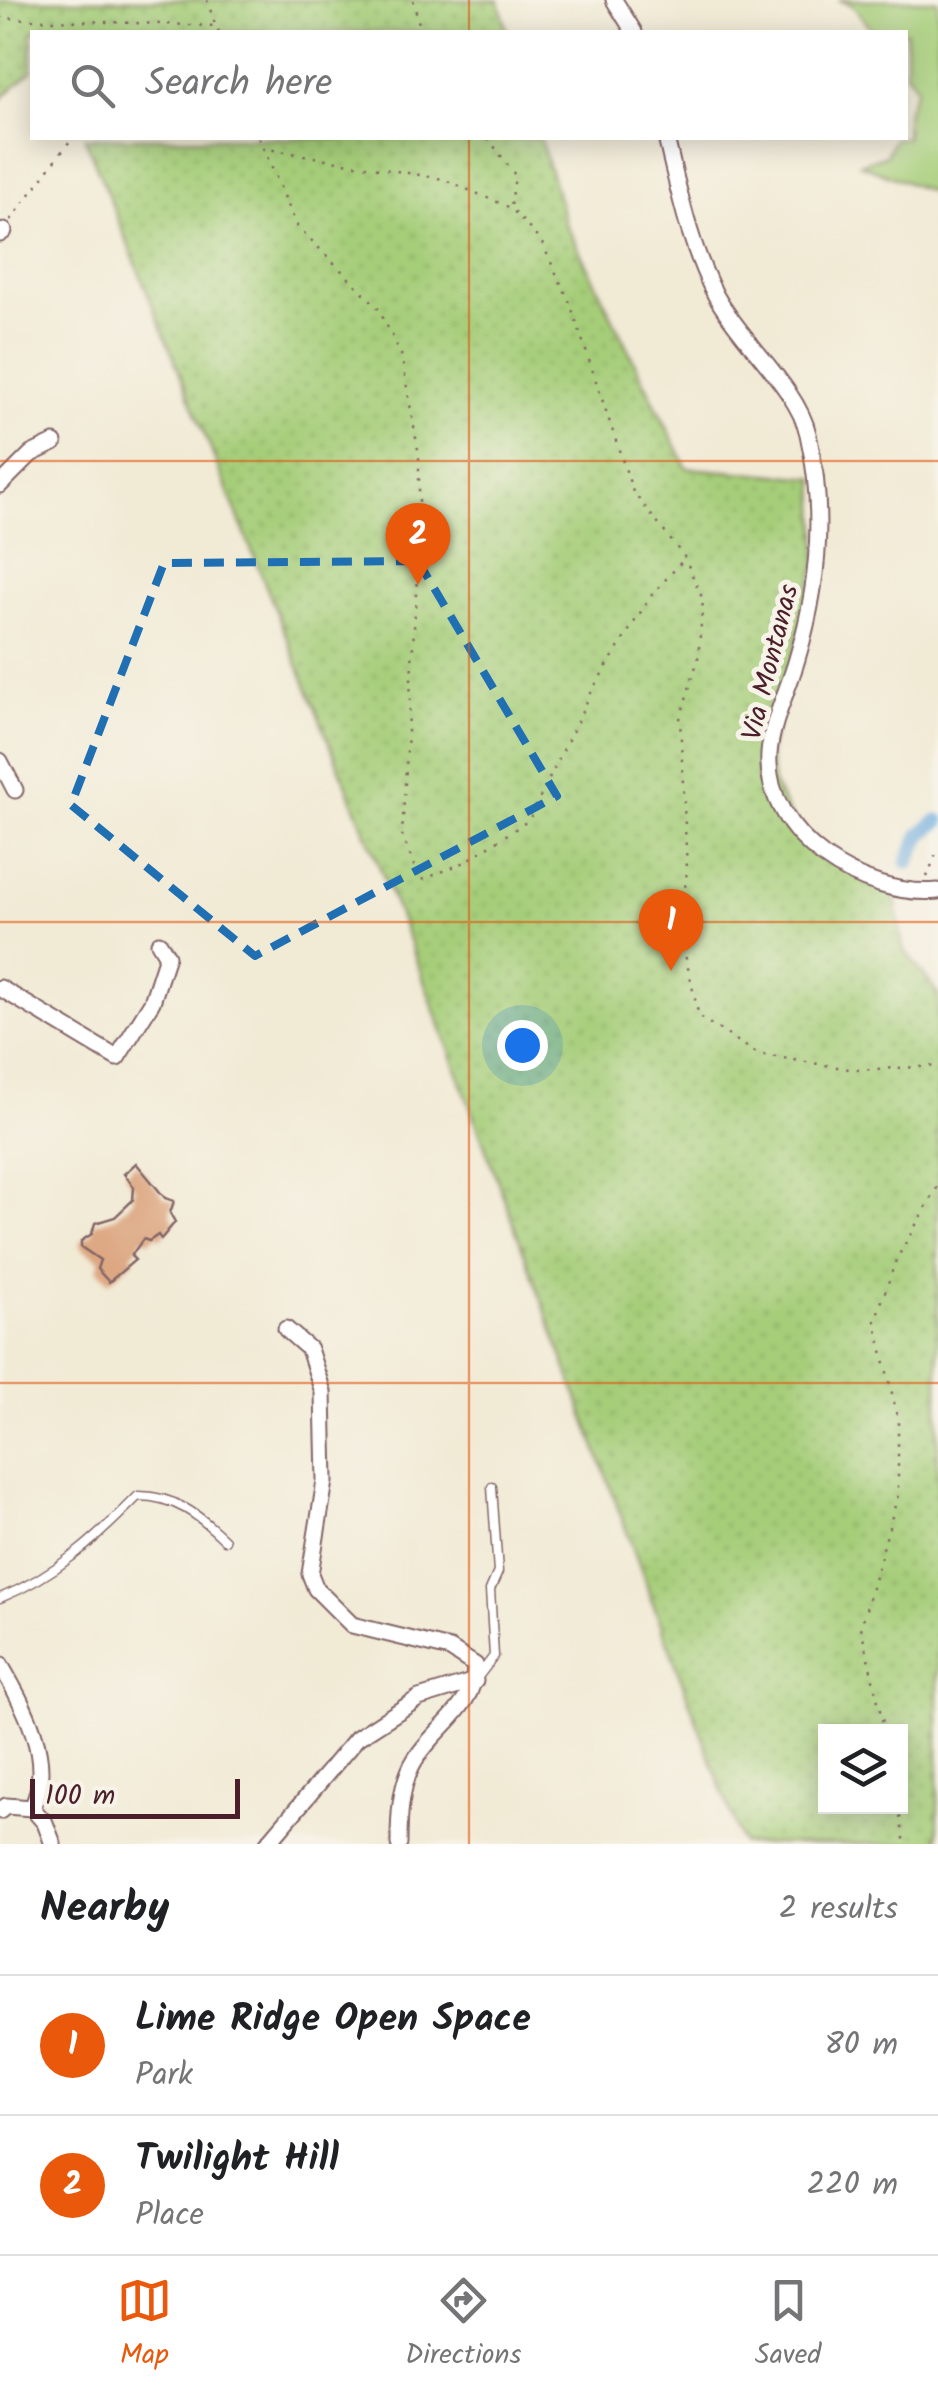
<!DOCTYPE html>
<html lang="en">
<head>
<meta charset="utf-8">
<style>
	:root { --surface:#fff; --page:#f6f6f6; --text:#202124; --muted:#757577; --line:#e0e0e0; --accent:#ea580c }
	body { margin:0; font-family:Kalam,sans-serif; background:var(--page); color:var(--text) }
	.controls { position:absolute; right:30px; bottom:30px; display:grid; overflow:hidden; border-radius:0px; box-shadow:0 5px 25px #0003 }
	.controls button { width:90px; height:90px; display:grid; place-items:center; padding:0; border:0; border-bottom:2px solid var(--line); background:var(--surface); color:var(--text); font:50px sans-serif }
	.scale { position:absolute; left:30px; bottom:25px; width:210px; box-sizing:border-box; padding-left:10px; border:5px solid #4a1f2b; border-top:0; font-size:28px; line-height:35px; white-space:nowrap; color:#4a1f2b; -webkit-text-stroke:8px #f7f3e8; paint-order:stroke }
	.you { position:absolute; left:522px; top:1045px; width:35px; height:35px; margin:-25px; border:8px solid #fff; border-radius:50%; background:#1a73e8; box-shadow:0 0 0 15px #1a73e833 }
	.badge { display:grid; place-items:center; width:65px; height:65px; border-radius:50%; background:var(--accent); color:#fff; font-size:32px; font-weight:700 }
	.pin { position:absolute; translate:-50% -82px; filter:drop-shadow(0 2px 5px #0008) }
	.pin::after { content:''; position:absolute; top:52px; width:35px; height:30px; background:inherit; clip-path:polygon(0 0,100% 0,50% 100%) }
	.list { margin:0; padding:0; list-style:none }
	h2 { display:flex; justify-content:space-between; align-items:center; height:130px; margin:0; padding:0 40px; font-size:42px }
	h2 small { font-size:32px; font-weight:400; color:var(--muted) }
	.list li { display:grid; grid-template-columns:65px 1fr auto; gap:30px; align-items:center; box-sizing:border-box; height:140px; padding:0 40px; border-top:2px solid var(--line) }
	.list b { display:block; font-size:38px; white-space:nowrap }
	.list p { margin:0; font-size:32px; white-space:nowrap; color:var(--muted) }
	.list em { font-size:32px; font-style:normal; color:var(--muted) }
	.icon { flex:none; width:55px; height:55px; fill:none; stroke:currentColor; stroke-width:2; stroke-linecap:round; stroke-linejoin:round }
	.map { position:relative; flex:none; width:938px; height:1844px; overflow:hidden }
	.search { position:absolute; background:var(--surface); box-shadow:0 5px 25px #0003; left:30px; right:30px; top:30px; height:110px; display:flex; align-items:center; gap:25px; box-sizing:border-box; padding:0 35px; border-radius:0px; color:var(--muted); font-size:38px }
	.sheet { height:410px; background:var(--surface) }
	nav { display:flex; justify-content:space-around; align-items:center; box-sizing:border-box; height:140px; border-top:2px solid var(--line); background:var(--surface); font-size:28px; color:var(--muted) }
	nav a { display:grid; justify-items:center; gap:5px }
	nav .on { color:var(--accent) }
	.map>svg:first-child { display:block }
	.grass { fill:#a6ce79; stroke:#787652; stroke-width:2.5 }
	.park { fill:url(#park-dots); stroke:#787652; stroke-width:2.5; fill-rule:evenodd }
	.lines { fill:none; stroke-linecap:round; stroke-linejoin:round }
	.canal { stroke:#6eace0; stroke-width:15 }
	.building { fill:#dda782 }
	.service-casing { stroke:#846666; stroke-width:11 }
	.minor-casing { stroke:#846666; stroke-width:19 }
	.path { stroke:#846666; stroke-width:2.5; stroke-dasharray:2.5 8; stroke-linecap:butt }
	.service { stroke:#fff; stroke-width:8 }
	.minor { stroke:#fff; stroke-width:15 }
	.marked { fill:none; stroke:#1f6fb2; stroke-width:8; stroke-dasharray:20 12; stroke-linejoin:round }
	.grid { fill:none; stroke:#e0560e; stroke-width:2.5; stroke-opacity:0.55 }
	.labels { text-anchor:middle; stroke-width:10; stroke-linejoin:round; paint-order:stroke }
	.street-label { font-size:28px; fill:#4a1f2b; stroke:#f7f3e8 }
</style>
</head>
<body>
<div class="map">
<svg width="938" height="1844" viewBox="0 0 938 1844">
	<defs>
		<pattern id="park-dots" width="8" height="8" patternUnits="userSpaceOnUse" patternTransform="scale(2.5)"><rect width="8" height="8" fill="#a6ce79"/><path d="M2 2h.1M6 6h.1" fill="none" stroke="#90b069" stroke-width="1.8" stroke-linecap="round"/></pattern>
	</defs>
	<rect width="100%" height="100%" fill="#f7f3e8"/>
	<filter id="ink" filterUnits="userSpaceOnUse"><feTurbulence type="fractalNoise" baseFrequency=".01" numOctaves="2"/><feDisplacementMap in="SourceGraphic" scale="20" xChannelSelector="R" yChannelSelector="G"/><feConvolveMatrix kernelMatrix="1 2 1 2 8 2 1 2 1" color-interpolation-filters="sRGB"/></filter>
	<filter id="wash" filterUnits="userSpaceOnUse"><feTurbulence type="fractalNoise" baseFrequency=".0048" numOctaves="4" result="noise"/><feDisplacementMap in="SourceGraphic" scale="40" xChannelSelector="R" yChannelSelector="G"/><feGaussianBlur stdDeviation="2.25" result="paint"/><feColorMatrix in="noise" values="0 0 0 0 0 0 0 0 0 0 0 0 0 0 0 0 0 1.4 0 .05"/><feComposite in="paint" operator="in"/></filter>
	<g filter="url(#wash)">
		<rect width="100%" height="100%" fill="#f1ead5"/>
		<polygon class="grass" points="838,0 938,0 938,195 860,164 886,155 894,138 906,138 906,113 917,88 906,72 906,32 874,32 852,5"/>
		<g class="park">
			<polygon points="0,0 498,0 508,32 32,32 32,71 0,100"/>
			<path d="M85,138H540L566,224L687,468L815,478L818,556L769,753L773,783L800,834L894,891L903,948L938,994V1844H742L407,935ZM826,1732H900V1806H826Z"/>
		</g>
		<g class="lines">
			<polyline class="canal" points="908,862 921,834 938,821"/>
		</g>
		<g id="blocks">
			<polygon class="building" points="136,1163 165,1198 174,1201 170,1213 175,1222 161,1239 158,1235 149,1241 143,1239 131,1256 135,1260 109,1282 97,1269 100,1260 81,1247 81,1241 92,1234 95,1223 115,1217 133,1200 134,1187 124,1174"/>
		</g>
	</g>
	<g filter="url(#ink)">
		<use href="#blocks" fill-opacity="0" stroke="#846666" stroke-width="2.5"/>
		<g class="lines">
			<defs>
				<g id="service">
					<path d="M0,1598C55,1576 97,1538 138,1496C175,1496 199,1515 225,1540"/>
					<polyline points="478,1677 494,1656 490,1590 498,1572 492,1487"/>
				</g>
				<g id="minor">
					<polyline points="614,0 634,32"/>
					<path d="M666,138C679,191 690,247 716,296C740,340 798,389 808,434C825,509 819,586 797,659C789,688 771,723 769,754C764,838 865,898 938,891"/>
					<polyline points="0,234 4,231"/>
					<polyline points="0,485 31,454 54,443"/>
					<polyline points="0,761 15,790"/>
					<polyline points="0,988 117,1058 152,1002 167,956 159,943"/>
					<path d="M286,1329L309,1349L323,1392L325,1481L310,1574L316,1589L352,1625L450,1649L475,1665C476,1709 431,1729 412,1765C400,1789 399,1818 399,1844"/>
					<path d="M0,1664C24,1706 55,1760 32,1808"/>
					<polyline points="0,1811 6,1806 32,1808 45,1823 53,1844"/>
					<polyline points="267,1844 357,1738 419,1698 475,1681"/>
				</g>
			</defs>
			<use href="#service" class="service-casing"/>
			<use href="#minor" class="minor-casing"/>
			<g class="path">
				<polyline points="207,0 215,24"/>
				<polyline points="413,0 421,32"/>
				<polyline points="0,18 216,26 219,32"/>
				<polyline points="259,138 297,226 377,306 401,354 419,455 419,542 402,835 420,881 465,862 529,820 594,687 650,597 684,559"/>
				<polyline points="488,138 515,175 511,207"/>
				<polyline points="262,148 443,179 511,208 542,243 570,303 633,492 685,558 703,600 698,659 680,719 687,870 680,932 699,1017 758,1054 855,1070 938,1066"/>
				<polyline points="11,220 72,138"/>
				<polyline points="927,877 938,849"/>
				<polyline points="885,1732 861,1627 898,1495 898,1419 875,1321 896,1260 938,1186"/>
				<polyline points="898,1806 905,1844"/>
			</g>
			<use href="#service" class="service"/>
			<use href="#minor" class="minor"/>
		</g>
	</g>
	<path class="marked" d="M418,561L557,796L255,956L71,805L164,563Z"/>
	<path class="grid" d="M469,0V32M469,138V1844M0,461H938M0,922H938M0,1383H938"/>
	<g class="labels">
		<g class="street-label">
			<text transform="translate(769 662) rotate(-76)" y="10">Via Montanas</text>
		</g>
	</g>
</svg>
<div class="controls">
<button><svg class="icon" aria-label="layers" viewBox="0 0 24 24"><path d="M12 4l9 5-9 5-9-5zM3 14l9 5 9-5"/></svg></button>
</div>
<div class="scale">100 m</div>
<div class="you"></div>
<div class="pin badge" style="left:671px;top:971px">1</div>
<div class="pin badge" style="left:418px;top:585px">2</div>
<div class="search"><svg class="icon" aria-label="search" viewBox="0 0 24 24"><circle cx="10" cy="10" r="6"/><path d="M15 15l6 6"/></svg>Search here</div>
</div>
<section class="sheet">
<h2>Nearby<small>2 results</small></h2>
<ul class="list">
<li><span class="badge">1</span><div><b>Lime Ridge Open Space</b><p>Park</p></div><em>80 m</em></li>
<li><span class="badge">2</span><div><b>Twilight Hill</b><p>Place</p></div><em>220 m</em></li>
</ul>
</section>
<nav>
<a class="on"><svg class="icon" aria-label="map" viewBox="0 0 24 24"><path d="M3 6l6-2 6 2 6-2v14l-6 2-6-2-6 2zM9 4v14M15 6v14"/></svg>Map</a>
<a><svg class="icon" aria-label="directions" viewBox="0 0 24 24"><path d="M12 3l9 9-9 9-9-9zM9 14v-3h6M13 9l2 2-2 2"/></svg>Directions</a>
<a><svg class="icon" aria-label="saved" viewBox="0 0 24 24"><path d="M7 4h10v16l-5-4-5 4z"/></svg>Saved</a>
</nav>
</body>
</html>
